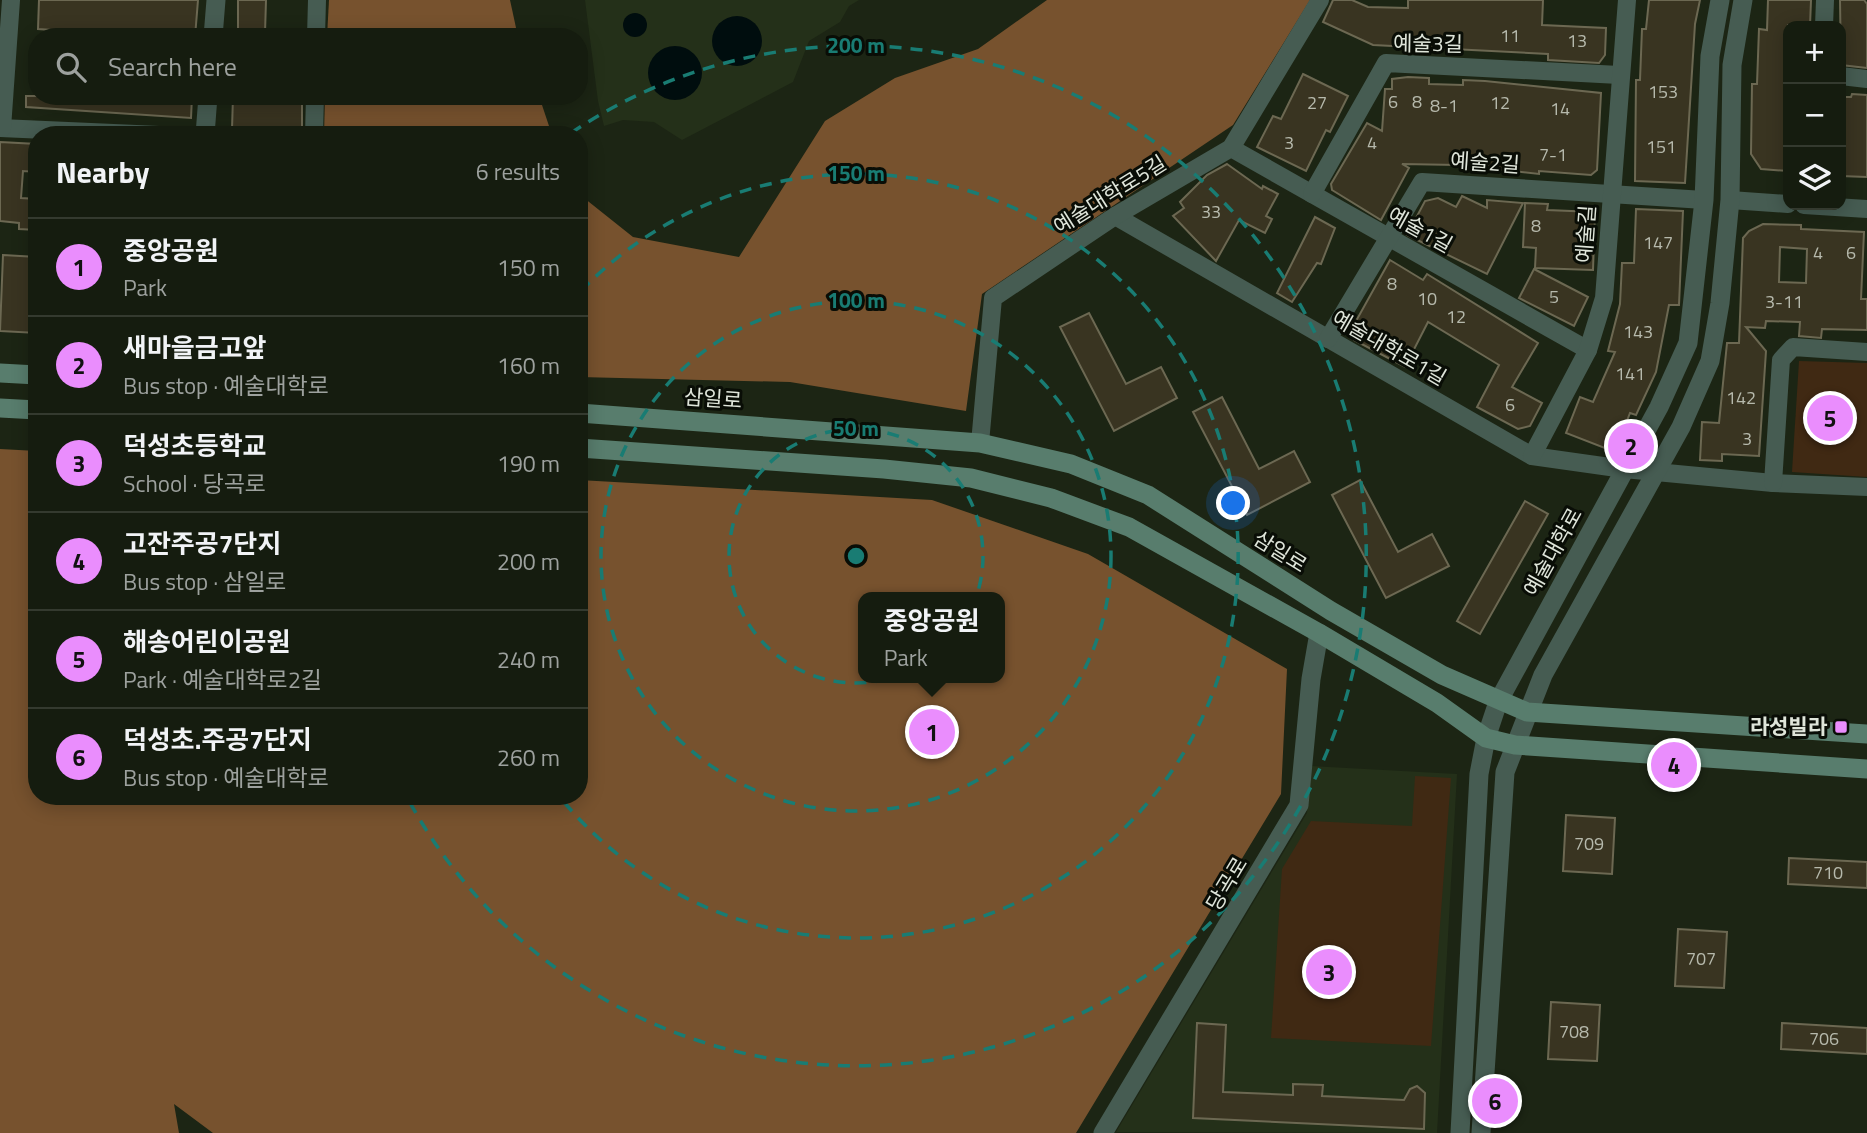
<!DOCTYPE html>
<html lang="en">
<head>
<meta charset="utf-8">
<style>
	:root { --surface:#151c0f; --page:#1e2518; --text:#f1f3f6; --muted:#9da19e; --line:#343a2f; --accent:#ea8dfd }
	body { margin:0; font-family:"Titillium Web","Noto Sans KR",sans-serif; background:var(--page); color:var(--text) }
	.controls { position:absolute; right:21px; top:21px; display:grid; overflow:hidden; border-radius:14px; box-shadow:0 4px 18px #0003 }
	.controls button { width:63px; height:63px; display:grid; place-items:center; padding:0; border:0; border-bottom:2px solid var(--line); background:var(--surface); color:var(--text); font:35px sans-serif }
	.you { position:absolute; left:1234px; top:504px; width:24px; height:24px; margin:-18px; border:5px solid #fff; border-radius:50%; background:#1a73e8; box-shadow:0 0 0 10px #1a73e833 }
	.badge { display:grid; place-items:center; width:46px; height:46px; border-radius:50%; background:var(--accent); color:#111; font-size:23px; font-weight:700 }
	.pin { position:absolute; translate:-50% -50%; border:4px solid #fff; box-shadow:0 2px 7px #0006 }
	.popup { position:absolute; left:858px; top:592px; width:147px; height:91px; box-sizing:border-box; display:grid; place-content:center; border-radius:14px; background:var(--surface); filter:drop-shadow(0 2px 5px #0005); font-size:23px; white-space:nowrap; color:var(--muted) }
	.popup b { font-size:26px; color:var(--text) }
	.popup::after { content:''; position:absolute; left:50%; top:100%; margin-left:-14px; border:14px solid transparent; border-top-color:var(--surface) }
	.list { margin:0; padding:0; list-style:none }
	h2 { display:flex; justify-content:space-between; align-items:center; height:91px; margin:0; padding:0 28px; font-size:30px }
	h2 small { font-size:23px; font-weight:400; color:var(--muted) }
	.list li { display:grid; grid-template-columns:46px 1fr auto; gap:21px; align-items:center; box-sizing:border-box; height:98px; padding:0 28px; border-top:2px solid var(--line) }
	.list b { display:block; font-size:26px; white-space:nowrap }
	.list p { margin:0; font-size:23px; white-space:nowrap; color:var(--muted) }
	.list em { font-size:23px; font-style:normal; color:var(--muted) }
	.icon { flex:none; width:38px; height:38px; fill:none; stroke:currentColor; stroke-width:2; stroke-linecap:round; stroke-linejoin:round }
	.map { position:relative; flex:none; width:1867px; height:1133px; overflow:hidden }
	.search { position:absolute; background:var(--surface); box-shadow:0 4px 18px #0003; left:28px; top:28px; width:560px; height:77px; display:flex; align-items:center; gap:18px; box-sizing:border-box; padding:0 24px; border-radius:28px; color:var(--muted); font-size:26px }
	.panel { position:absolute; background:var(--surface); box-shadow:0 4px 18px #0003; left:28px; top:126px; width:560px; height:679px; border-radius:28px }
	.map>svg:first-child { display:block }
	.built { fill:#243019 }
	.green { fill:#402913 }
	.forest { fill:#77522e; fill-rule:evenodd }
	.water { fill:#000d0e }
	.building { fill:#393421; stroke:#6c6852; stroke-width:2; fill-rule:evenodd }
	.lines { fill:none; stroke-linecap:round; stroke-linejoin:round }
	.minor { stroke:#465c52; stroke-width:18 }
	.tertiary { stroke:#465c52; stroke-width:19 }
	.secondary { stroke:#587d6d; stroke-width:19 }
	.ring { fill:none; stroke:#197c73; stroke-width:3.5; stroke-dasharray:12 9 }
	.poi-dot { fill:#ea8dfd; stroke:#090d06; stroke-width:2.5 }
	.labels { text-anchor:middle; stroke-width:6; stroke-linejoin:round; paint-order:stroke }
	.number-label { font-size:18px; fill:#b6b9ac }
	.street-label { font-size:21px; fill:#dfe5da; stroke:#090d06 }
	.poi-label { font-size:21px; font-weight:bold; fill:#dfe5da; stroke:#090d06; text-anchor:end }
	.centre { fill:#197c73; stroke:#090d06; stroke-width:3.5 }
	.ring-label { font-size:21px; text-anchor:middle; font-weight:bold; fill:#197c73; stroke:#090d06; stroke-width:6; stroke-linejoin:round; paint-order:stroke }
</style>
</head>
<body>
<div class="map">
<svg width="1867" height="1133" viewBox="0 0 1867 1133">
	<rect width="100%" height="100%" fill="#1c2514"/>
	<g class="built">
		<polygon points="585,0 859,0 849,6 840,22 809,41 793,82 682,140 654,122 623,120 604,126 598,101"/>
		<polygon points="1310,766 1457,774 1437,1133 1116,1132 1307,813"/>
	</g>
	<g class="green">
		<polygon points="1799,361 1867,363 1867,477 1792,472"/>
		<polygon points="1415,776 1451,778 1431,1046 1271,1038 1282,869 1311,821 1412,826"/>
	</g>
	<g class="forest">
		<polygon points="329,0 510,0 518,37 327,37"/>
		<polygon points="1047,0 1310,0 1233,125 982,294 966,411 790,382 579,377 579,194 633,237 739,257 825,121 895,78 978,49"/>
		<polygon points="325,96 539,96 552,135 324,135"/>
		<path d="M0,449L37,451V796H579V480L932,500L1088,554L1287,669L1281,794L1076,1133H213L174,1104L179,1133H0ZM864,597H1000V678H864Z"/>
	</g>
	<g class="water">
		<circle cx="635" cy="25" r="12"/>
		<circle cx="737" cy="41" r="25"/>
		<circle cx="675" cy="73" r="27"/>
	</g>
	<g class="building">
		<polygon points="39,0 198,0 195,37 83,37 83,32 38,29"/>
		<polygon points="238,0 266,0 265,33 238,32"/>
		<polygon points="1333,0 1352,0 1368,7 1408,8 1408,0 1543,0 1542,25 1606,28 1605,55 1599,63 1548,60 1548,54 1373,45 1323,22"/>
		<polygon points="1649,0 1700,0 1695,24 1685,183 1635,181 1636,80 1640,80 1642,29 1646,29"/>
		<polygon points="1768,0 1811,0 1810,26 1788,25 1788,171 1761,169 1751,154 1752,84 1757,84 1759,29 1767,30"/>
		<polygon points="1840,0 1864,0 1867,4 1867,68 1841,65"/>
		<polygon points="1303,74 1348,96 1330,132 1326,130 1306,171 1257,147 1273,116 1281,119"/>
		<polygon points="1408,77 1429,78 1429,84 1463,85 1463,80 1485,81 1601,93 1597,170 1591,175 1539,171 1539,174 1458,165 1402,164 1409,168 1381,220 1332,190 1331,184 1367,123 1382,131 1385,89 1392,89 1392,79"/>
		<polygon points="1852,94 1867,95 1867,177 1841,176 1841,97 1851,97"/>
		<polygon points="26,96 192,96 191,118 26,107"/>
		<polygon points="233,96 302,96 302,133 232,129"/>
		<polygon points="0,142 37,144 37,172 23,171 21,198 37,199 37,230 19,229 19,223 0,221"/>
		<polygon points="1227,164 1262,189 1263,186 1278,194 1266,216 1272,219 1265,233 1239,220 1216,261 1173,216 1184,208 1180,202 1207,175"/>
		<polygon points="1462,196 1487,208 1487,200 1523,203 1487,274 1407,235 1425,201 1438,198 1456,207"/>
		<polygon points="1525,203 1548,204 1547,210 1595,212 1593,270 1535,268 1536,248 1523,247"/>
		<polygon points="1636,209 1683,211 1679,305 1669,305 1656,372 1636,415 1630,413 1615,452 1566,433 1580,397 1593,402 1615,352 1608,351 1620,304 1622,263 1634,263"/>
		<polygon points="1315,217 1335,228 1321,264 1317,263 1292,302 1277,293"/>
		<path d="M1763,224L1801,225V229L1864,232L1861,299H1867V330L1822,329L1821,338L1799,336L1800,322L1766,321L1765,328L1746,327L1766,351L1759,456L1722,454V461L1700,460L1702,422L1719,423L1727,343H1739L1743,238L1749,231ZM1780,247L1807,249L1806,283L1779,282Z"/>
		<polygon points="3,255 37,257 37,279 33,279 31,308 37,308 37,333 0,331"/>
		<polygon points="1390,260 1423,280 1427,274 1538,343 1512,387 1542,403 1530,426 1518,429 1477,407 1499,365 1428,322 1405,367 1354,340 1351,330"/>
		<polygon points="1534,269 1588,297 1574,326 1519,298"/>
		<polygon points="1089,313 1126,384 1161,367 1177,398 1114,431 1060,327"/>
		<polygon points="1222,397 1259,469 1294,451 1310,482 1247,515 1193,412"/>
		<polygon points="1360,480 1398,552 1432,534 1449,566 1386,598 1332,495"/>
		<polygon points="1525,501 1548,514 1480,634 1457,621"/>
		<polygon points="1566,815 1615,818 1612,874 1563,871"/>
		<polygon points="1789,858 1867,862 1867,888 1788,884"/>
		<polygon points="1678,929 1727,932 1724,988 1675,986"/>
		<polygon points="1551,1002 1600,1005 1597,1061 1548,1059"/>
		<polygon points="1197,1023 1226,1025 1223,1092 1293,1095 1293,1084 1323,1085 1322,1096 1404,1100 1410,1089 1417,1086 1425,1093 1424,1129 1193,1118"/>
		<polygon points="1782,1023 1867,1028 1867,1054 1781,1049"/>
	</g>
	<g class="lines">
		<g class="minor">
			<polyline points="1824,26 1825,0"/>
			<polyline points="316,37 317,0"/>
			<polyline points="1841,76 1867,79"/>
			<polyline points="0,128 159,135"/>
			<polyline points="2,128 11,0"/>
			<polyline points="314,135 315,96"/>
			<polyline points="1231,148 1588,350"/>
			<polyline points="1312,194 1386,63 1619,75"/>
			<polyline points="1730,200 1788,204"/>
			<polyline points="1804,205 1867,209"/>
			<polyline points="1115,216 1532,456 1624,469 1773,483 1867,487"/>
			<polyline points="1328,339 1422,182 1704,200"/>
			<polyline points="980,443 993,298 1115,216 1231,148 1320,0"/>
			<polyline points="1532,456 1588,350 1604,298 1627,0"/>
			<polyline points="1773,483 1781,360 1793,347 1867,352"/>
		</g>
		<g class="tertiary">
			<polyline points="213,37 216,0"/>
			<polyline points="205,135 208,96"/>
			<polyline points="1103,1133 1299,805 1311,679 1319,633"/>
			<polyline points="1460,1133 1479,774 1486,738 1498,702 1659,407 1688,343 1704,200 1710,56 1720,0"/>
			<polyline points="1481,1133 1505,772 1543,675 1681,427 1710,361 1720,303 1730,200 1732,65 1743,0"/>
		</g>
		<g class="secondary">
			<polyline points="0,373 37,375"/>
			<polyline points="0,408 37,410"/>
			<polyline points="579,413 980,443 1071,464 1148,495 1331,611 1442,675 1527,712 1867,734"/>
			<polyline points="579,448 884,469 971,478 1051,498 1129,527 1319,633 1437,703 1486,738 1515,745 1867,769"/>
		</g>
	</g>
	<g class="ring">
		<circle cx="856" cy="556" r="127"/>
		<circle cx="856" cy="556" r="255"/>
		<path d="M581 291A382 382 0 1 1 559 796"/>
		<path d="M571 133A510 510 0 1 1 408 799"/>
	</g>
	<rect class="poi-dot" x="1834" y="720" width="14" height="14" rx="3.5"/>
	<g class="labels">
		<g class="number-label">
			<text x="1510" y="42">11</text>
			<text x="1577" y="47">13</text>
			<text x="1663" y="98">153</text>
			<text x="1393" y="108">6</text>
			<text x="1417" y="108">8</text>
			<text x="1317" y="109">27</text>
			<text x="1500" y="109">12</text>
			<text x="1444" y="112">8-1</text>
			<text x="1560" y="115">14</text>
			<text x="1289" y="149">3</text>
			<text x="1372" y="149">4</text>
			<text x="1661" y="153">151</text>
			<text x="1553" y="161">7-1</text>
			<text x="1211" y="218">33</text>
			<text x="1536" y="232">8</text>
			<text x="1658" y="249">147</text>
			<text x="1818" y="259">4</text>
			<text x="1851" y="259">6</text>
			<text x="1392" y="290">8</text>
			<text x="1554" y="303">5</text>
			<text x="1427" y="305">10</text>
			<text x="1784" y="308">3-11</text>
			<text x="1456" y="323">12</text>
			<text x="1638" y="338">143</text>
			<text x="1630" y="380">141</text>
			<text x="1741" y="404">142</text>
			<text x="1510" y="411">6</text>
			<text x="1747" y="445">3</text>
			<text x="1589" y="850">709</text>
			<text x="1828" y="879">710</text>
			<text x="1701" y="965">707</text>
			<text x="1574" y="1038">708</text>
			<text x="1824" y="1045">706</text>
		</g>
		<g class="street-label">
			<text transform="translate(1428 44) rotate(1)" y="7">예술3길</text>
			<text transform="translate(1485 163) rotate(4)" y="7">예술2길</text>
			<text transform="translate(1110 195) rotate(-32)" y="7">예술대학로5길</text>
			<text transform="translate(1420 230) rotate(29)" y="7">예술1길</text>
			<text transform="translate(1586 234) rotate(-86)" y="7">예술길</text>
			<text transform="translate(1389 348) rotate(30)" y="7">예술대학로1길</text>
			<text transform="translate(713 399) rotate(4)" y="7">삼일로</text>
			<text transform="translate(1280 552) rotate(32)" y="7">삼일로</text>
			<text transform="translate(1553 552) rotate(-61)" y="7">예술대학로</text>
			<text transform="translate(1227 884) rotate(-59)" y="7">당곡로</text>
		</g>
		<g class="poi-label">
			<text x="1827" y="734">라성빌라</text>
		</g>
	</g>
	<circle cx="856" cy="556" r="10" class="centre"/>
	<g class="ring-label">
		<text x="856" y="53">200 m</text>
		<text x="856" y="181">150 m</text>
		<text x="856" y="308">100 m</text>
		<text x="856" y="436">50 m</text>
	</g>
</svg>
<div class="controls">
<button>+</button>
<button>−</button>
<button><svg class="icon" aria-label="layers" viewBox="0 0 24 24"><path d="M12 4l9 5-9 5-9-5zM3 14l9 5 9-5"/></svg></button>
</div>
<div class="you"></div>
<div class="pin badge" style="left:932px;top:732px">1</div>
<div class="popup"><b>중앙공원</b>Park</div>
<div class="pin badge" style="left:1631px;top:446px">2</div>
<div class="pin badge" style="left:1329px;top:972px">3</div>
<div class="pin badge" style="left:1674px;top:765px">4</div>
<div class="pin badge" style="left:1830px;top:418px">5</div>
<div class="pin badge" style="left:1495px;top:1101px">6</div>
<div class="search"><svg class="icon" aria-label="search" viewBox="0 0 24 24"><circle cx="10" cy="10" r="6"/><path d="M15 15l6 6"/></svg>Search here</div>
<section class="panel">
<h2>Nearby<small>6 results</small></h2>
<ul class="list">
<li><span class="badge">1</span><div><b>중앙공원</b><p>Park</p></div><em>150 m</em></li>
<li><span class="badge">2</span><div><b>새마을금고앞</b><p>Bus stop · 예술대학로</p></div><em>160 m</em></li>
<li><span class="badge">3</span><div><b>덕성초등학교</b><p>School · 당곡로</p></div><em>190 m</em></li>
<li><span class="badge">4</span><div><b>고잔주공7단지</b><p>Bus stop · 삼일로</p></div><em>200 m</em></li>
<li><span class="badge">5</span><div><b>해송어린이공원</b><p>Park · 예술대학로2길</p></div><em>240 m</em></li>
<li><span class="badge">6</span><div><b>덕성초.주공7단지</b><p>Bus stop · 예술대학로</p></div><em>260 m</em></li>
</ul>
</section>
</div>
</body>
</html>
